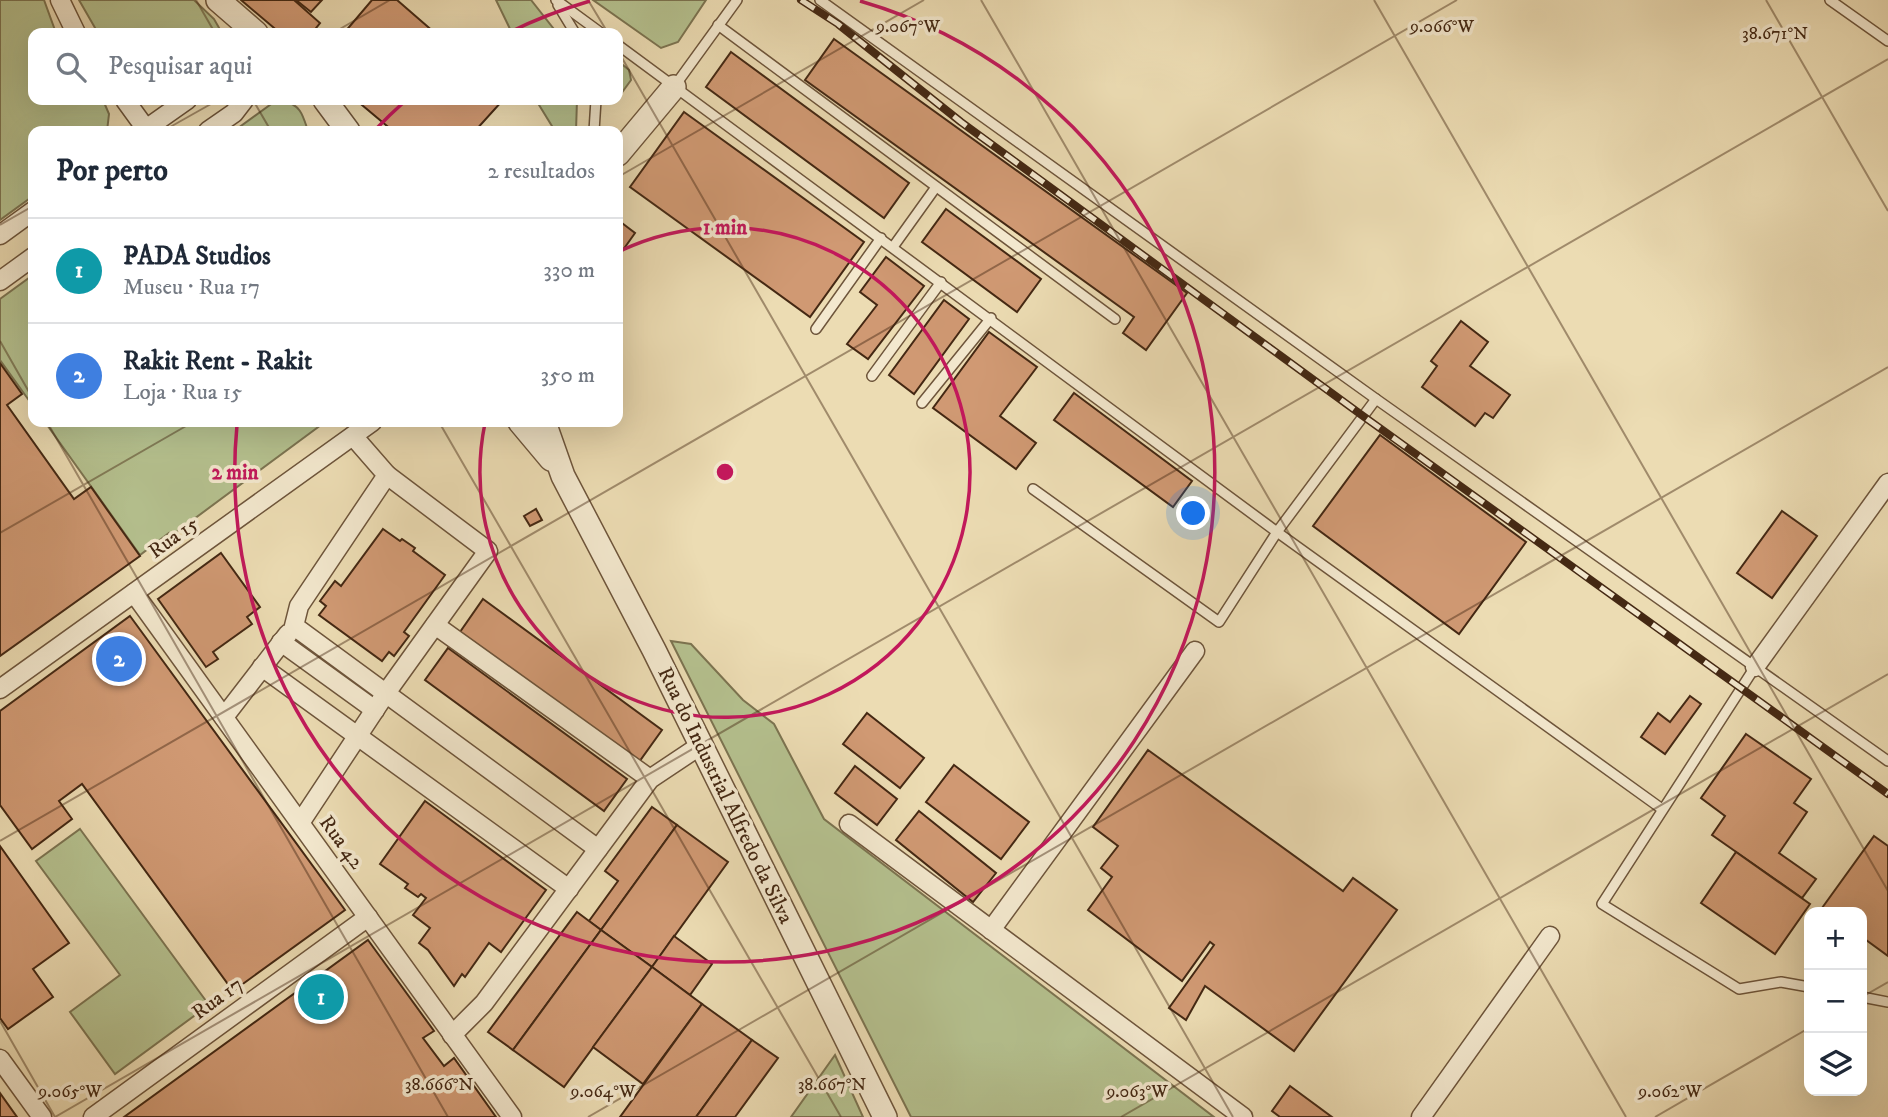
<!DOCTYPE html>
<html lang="pt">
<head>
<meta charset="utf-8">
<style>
	:root { --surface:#fff; --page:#f6f6f7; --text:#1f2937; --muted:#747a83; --line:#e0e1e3; --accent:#0f766e }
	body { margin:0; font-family:"IM FELL DW Pica",serif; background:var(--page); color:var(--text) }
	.controls { position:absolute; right:21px; bottom:21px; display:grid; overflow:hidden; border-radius:14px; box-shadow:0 7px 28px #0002 }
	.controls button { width:63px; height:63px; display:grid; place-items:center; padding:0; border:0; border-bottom:2px solid var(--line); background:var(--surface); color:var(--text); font:35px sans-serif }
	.you { position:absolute; left:1194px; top:514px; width:24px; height:24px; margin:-18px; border:5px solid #fff; border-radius:50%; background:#1a73e8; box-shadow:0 0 0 10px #1a73e833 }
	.badge { display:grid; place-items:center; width:46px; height:46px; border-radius:50%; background:var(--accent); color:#fff; font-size:23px; font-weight:700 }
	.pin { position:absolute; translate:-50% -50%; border:4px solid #fff; box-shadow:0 2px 7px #0006 }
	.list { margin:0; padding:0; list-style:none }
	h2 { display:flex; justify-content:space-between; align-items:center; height:91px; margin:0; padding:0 28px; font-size:30px }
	h2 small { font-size:23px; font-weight:400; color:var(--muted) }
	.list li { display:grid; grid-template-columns:46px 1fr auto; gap:21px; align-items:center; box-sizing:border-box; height:105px; padding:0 28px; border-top:2px solid var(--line) }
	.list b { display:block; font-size:26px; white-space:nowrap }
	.list p { margin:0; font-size:23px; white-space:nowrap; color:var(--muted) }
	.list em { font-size:23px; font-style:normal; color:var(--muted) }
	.icon { flex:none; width:38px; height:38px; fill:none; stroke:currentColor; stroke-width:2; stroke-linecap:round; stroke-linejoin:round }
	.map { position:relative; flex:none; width:1888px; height:1117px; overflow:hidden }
	.search { position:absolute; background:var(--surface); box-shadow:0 7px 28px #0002; left:28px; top:28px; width:595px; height:77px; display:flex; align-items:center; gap:18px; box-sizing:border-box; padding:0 24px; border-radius:14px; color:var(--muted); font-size:26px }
	.panel { position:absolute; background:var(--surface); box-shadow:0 7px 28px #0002; left:28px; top:126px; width:595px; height:301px; border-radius:14px }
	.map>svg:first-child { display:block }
	.green { fill:#b5c18f; stroke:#7c7451; stroke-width:2 }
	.building { fill:#d09973; stroke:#442813; stroke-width:2 }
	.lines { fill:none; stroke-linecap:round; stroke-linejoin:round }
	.service-casing { stroke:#6e553b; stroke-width:12 }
	.minor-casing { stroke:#6e553b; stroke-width:21 }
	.tertiary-casing { stroke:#6e553b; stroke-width:26 }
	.service { stroke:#f3e8ce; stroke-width:9 }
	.minor { stroke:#f3e8ce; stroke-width:18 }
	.tertiary { stroke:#f3e8ce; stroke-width:23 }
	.rail-casing { stroke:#442813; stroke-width:8 }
	.rail { stroke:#f3e8ce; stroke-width:5; stroke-dasharray:16; stroke-linecap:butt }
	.ticks { fill:none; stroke:#442813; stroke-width:2; stroke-opacity:0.45 }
	.ring { fill:none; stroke:#c2185b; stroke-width:3.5 }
	.labels { text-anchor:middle; stroke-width:7; stroke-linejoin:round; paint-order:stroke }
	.street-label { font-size:21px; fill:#442813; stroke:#f3e8ce }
	.ticks-label { font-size:18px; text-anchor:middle; fill:#442813; stroke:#f3e8ce; stroke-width:7; stroke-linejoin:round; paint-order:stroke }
	.centre { fill:#c2185b; stroke:#f3e8ce; stroke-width:3.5 }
	.ring-label { font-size:21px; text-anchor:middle; font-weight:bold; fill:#c2185b; stroke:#f3e8ce; stroke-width:7; stroke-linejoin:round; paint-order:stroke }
</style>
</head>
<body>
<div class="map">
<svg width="1888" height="1117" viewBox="0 0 1888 1117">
	<rect width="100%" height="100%" fill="#ecdcb3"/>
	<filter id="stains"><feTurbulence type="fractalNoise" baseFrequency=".00286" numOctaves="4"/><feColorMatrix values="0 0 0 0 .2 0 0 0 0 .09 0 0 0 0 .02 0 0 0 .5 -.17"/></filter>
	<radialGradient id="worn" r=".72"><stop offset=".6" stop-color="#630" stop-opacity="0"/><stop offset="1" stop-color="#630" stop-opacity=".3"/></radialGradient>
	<g class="green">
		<polygon points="0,0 44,0 56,33 33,33 33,100 103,100 109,114 107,131 33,131 33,196 0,220"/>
		<polygon points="79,0 194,0 214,19 222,33 98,33"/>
		<polygon points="496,0 531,0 557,33 512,33"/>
		<polygon points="593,0 706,0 678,42 661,48"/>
		<polygon points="618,61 629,70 631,80 618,98"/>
		<polygon points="536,100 577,100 576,131 555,131"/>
		<path d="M284,101C301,105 303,116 308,131H234L274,102Z"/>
		<polygon points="33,275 33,406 0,360 0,299"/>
		<polygon points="45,422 325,422 171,536 169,533 140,555"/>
		<polygon points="671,641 691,644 743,700 774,724 824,819 1214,1117 911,1117"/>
		<polygon points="80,829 209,1005 115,1074 70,1012 120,975 36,861"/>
		<polygon points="835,1055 863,1117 791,1117"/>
	</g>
	<g class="building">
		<polygon points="241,0 294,0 320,23 312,33 280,33"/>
		<polygon points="296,0 322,0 311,12"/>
		<polygon points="372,0 397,0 435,33 344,33"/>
		<polygon points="834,39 1187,293 1146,350 1123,333 1134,317 805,80"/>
		<polygon points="731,52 909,183 884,218 706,87"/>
		<polygon points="356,100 503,100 475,131 393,131"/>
		<polygon points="684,112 864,242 810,317 630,187"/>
		<polygon points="946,209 1041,279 1017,312 922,242"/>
		<polygon points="618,220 635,233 618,257"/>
		<polygon points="886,257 924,286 868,359 847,344 877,305 860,292"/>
		<polygon points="944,300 969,319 914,394 889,375"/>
		<polygon points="1461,321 1488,342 1470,366 1510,395 1493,418 1485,413 1475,426 1422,387 1437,366 1431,361"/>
		<polygon points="989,332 1037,367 1000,416 1036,443 1016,469 933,408"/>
		<polygon points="0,363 22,394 7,405 74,499 91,487 140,556 0,656"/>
		<polygon points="1074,393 1192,481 1173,507 1054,420"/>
		<polygon points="1380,435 1526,542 1459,634 1313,526"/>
		<polygon points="536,509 542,520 530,526 524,516"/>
		<polygon points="1782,511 1817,536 1772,598 1737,573"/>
		<polygon points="383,529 400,541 402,539 415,548 413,551 445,575 404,632 409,636 394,656 389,652 382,661 319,615 326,606 320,601 335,581 341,586"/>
		<polygon points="221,553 260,607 247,617 252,624 213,652 218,659 206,667 158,599"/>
		<polygon points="483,599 662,730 639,762 460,632"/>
		<polygon points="130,616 345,910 233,991 82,784 59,801 72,819 32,849 0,805 0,711"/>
		<polygon points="448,648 627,779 604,811 425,680"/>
		<polygon points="1690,696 1701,704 1665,754 1641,737 1658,713 1670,722"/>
		<polygon points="867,713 924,758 900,788 843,744"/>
		<polygon points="1746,734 1811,779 1794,803 1807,812 1779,853 1816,879 1802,898 1712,835 1725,816 1701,798"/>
		<polygon points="1148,750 1343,891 1353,878 1397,910 1294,1051 1205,986 1186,1020 1169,1008 1214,945 1210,942 1182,981 1088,910 1112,877 1101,868 1118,846 1093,827"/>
		<polygon points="954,765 1029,822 1001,859 926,802"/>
		<polygon points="855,766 897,799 877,825 835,793"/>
		<polygon points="425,801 546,890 501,952 489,943 465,977 462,974 454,986 428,950 419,943 430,928 413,915 426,898 421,894 418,897 405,888 408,884 380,864"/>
		<polygon points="652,807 677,825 601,930 589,921 618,881 605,871"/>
		<polygon points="919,811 996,873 973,902 896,840"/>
		<polygon points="677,825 728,862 652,967 601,930"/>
		<polygon points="1874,836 1888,846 1888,956 1862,937 1862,912 1827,912 1822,908"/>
		<polygon points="0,846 69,943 33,969 53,997 8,1029 0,1018"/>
		<polygon points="1736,852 1810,904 1775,954 1701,903"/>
		<polygon points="577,912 601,930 513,1050 488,1032"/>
		<polygon points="601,930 652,967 564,1087 513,1050"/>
		<polygon points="674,936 712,964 690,995 652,967"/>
		<polygon points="368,940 434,1031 423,1038 444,1066 454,1058 496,1117 124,1117"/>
		<polygon points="652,967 702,1004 643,1084 593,1047"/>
		<polygon points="702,1004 752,1040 696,1117 620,1117"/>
		<polygon points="752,1040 778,1058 735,1117 696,1117"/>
		<polygon points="1290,1086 1332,1117 1280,1117 1272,1111"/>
		<polygon points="0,1093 17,1117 0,1117"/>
	</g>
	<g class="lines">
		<defs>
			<g id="service">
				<polyline points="556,0 601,33"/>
				<polyline points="820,0 1376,399 1888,761"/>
				<polyline points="1830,0 1888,41"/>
				<polyline points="558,5 575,33"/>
				<polyline points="718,25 1115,319"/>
				<polyline points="618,45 1277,532 1662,809"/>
				<polyline points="674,87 737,0"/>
				<polyline points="594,131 596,100"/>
				<polyline points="893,247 936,187"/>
				<polyline points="816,329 881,238"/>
				<polyline points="872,376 941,282"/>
				<polyline points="922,403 991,318"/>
				<polyline points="1033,489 1219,622 1277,532 1376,399"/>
				<polyline points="1755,667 1602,904 1739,989 1781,982 1809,987"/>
				<polyline points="1862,997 1888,1002"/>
			</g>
			<g id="minor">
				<polyline points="60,0 76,33"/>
				<polyline points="125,100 146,129"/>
				<polyline points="143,131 187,100"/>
				<polyline points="208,131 234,113 244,100"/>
				<polyline points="0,235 33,211"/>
				<polyline points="0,281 33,257"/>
				<polyline points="353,436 387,475 299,606 294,626 598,849"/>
				<polyline points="134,593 512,1117"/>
				<polyline points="435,625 650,779"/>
				<polyline points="281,642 375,710"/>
				<polyline points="262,667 569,889"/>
				<polyline points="1755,667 1888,483"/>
				<polyline points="0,689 372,422"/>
				<polyline points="224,717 288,634"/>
				<polyline points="300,823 386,693 488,551 387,475"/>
				<polyline points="849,824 1243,1117"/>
				<polyline points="991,930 1195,651"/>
				<polyline points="452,1035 484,1003 650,779 701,745"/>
				<polyline points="0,1059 42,1117"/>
				<polyline points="93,1117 368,917"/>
				<polyline points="1421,1117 1550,936"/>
			</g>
			<g id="tertiary">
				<polyline points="218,0 256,33"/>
				<polyline points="325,100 348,131"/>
				<polyline points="618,154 674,87"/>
				<polyline points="520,422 551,459"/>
				<polyline points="544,422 563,476 654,650 885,1117"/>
			</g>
		</defs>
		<use href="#service" class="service-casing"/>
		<use href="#minor" class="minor-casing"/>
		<use href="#tertiary" class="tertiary-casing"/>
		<use href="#service" class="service"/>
		<use href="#minor" class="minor"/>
		<use href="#tertiary" class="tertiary"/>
		<defs>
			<polyline id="rail" points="801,0 838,24 961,122 1363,416 1888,794"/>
		</defs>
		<use href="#rail" class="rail-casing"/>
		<use href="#rail" class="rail"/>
	</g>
	<path class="ticks" d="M196,0L215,33M588,0L608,33M981,0L1626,1117M1374,0L1888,891M1766,0L1888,211M333,33L390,0M618,51L1233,1117M253,100L271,131M163,131L218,100M618,177L924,0M0,225L33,206M0,341L33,399M47,422L448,1117M439,422L841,1117M0,533L193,422M0,841L1457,0M1862,997L1888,982M0,1021L55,1117M55,1117L1888,59M588,1117L1888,367M1121,1117L1888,674M1655,1117L1809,1028"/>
	<g class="ring">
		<path d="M620 251A245 245 0 1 1 485 423"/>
		<path d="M376 129A490 490 0 0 1 404 102M510 32A490 490 0 0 1 590 1M860 1A490 490 0 1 1 237 425"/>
	</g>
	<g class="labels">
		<g class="street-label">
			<text transform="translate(173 537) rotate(-36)" y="7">Rua 15</text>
			<text transform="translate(726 795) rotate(64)" y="7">Rua do Industrial Alfredo da Silva</text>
			<text transform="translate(342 842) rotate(54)" y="7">Rua 42</text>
			<text transform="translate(217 998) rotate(-36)" y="7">Rua 17</text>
		</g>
	</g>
	<g class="ticks-label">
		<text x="908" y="32">9.067°W</text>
		<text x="1442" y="32">9.066°W</text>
		<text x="1775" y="39">38.671°N</text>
		<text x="439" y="1090">38.666°N</text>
		<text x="832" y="1090">38.667°N</text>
		<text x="70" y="1097">9.065°W</text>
		<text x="603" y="1097">9.064°W</text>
		<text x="1137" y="1097">9.063°W</text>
		<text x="1670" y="1097">9.062°W</text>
	</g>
	<circle cx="725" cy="472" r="10" class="centre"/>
	<g class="ring-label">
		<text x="725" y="234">1 min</text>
		<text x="235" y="479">2 min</text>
	</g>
	<rect width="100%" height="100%" filter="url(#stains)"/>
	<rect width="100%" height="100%" fill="url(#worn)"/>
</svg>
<div class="controls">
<button>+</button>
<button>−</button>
<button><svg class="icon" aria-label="layers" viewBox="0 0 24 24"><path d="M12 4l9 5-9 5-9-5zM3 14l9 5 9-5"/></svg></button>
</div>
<div class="you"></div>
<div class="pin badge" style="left:321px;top:997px;background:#0f9aa8">1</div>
<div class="pin badge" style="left:119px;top:659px;background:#3f7fe0">2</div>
<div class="search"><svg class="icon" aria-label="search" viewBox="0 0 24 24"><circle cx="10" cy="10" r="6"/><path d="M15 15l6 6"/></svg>Pesquisar aqui</div>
<section class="panel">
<h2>Por perto<small>2 resultados</small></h2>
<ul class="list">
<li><span class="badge" style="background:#0f9aa8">1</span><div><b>PADA Studios</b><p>Museu · Rua 17</p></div><em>330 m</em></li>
<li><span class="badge" style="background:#3f7fe0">2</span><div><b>Rakit Rent - Rakit</b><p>Loja · Rua 15</p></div><em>350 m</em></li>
</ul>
</section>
</div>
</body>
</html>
